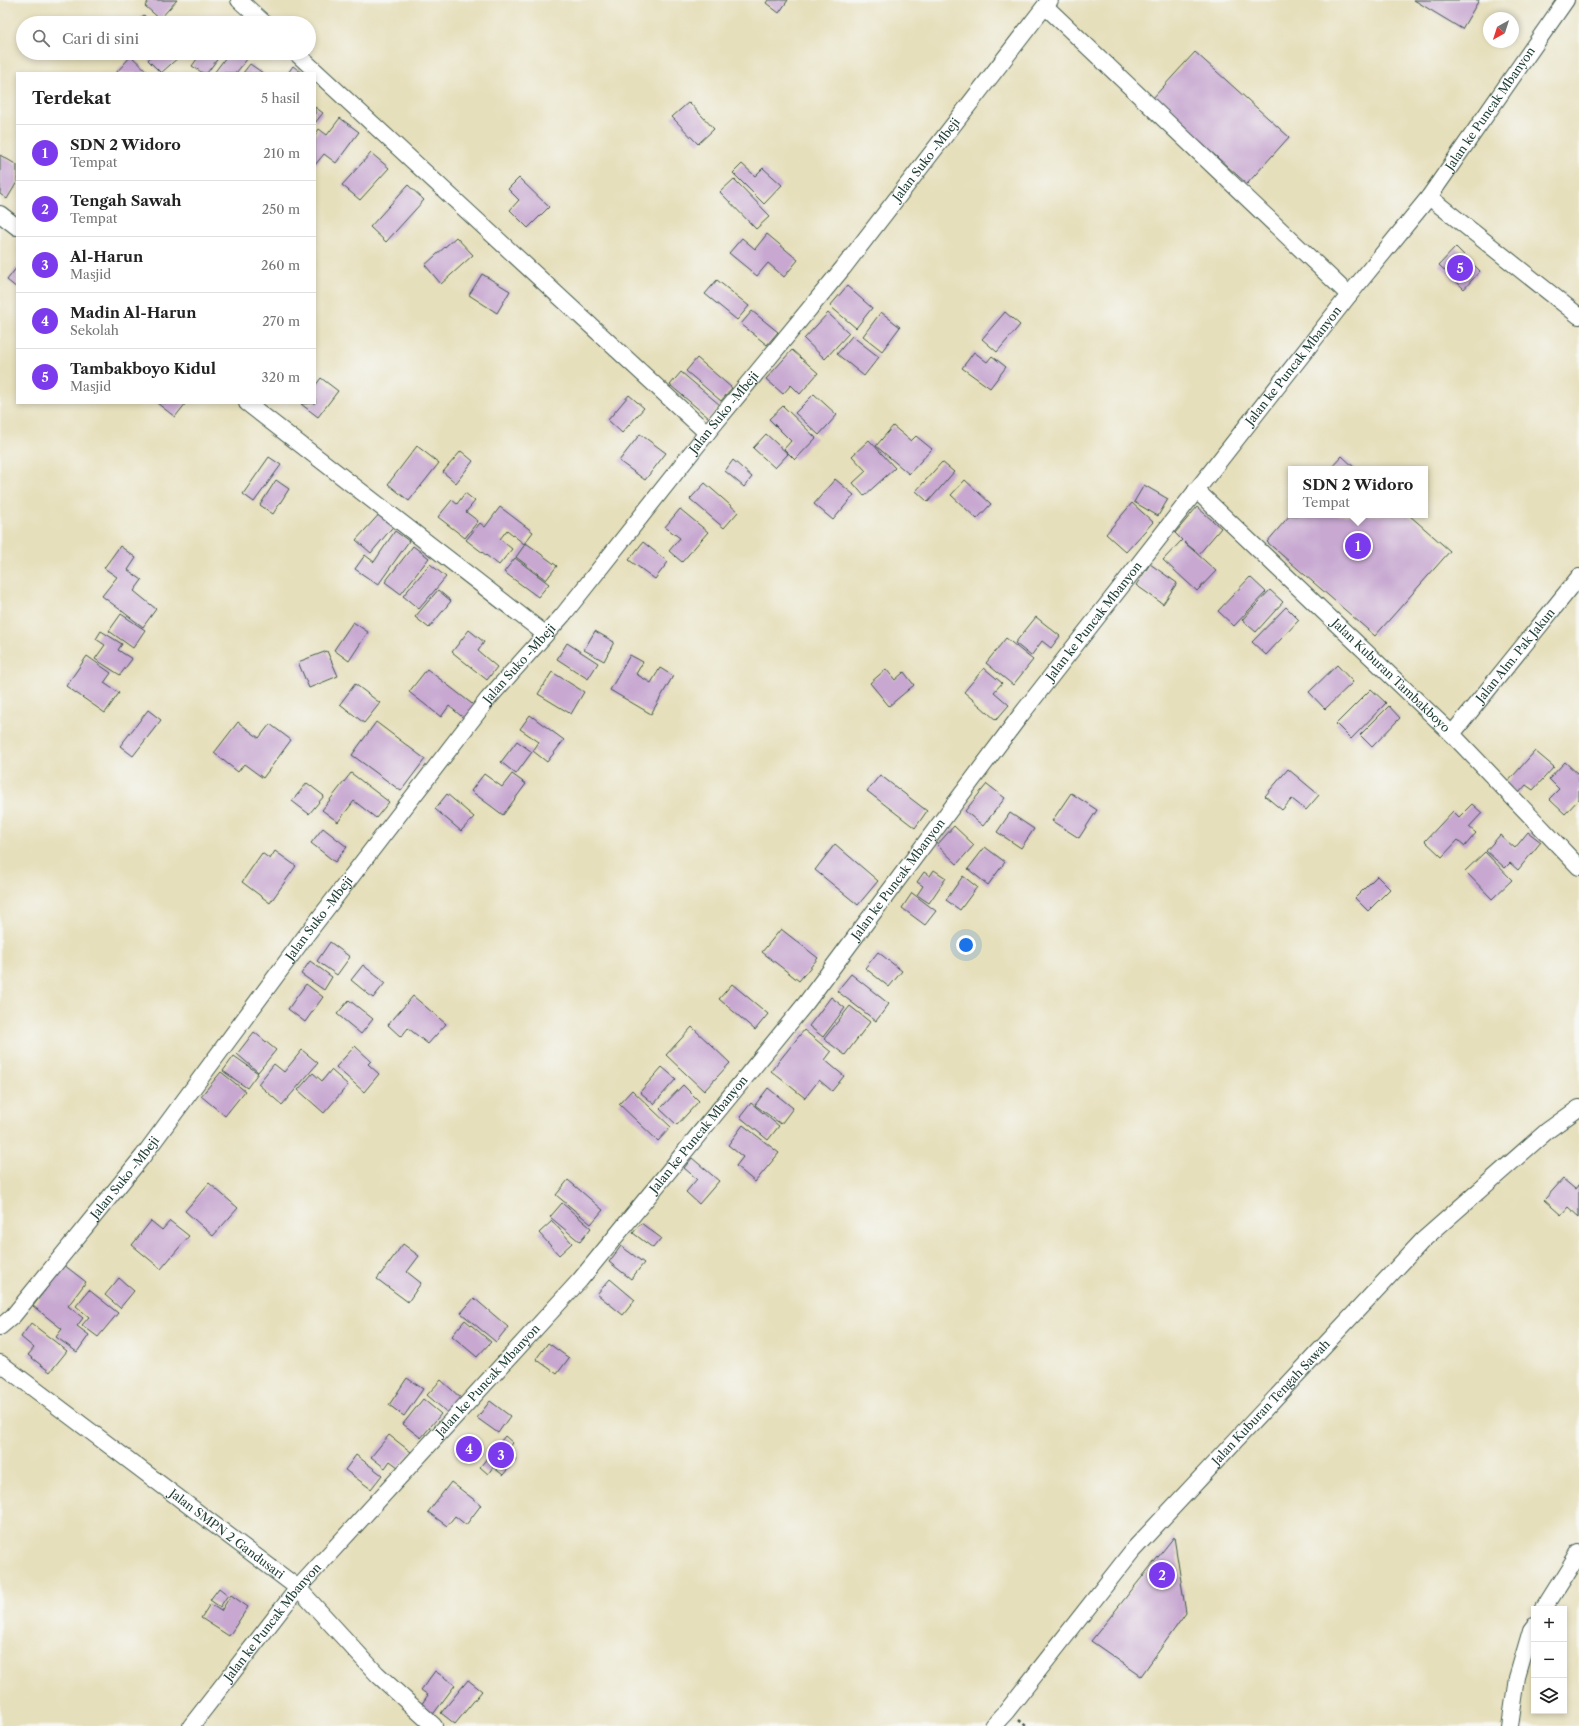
<!DOCTYPE html>
<html lang="id">
<head>
<meta charset="utf-8">
<style>
	:root { --surface:#fff; --page:#f2f2f2; --text:#222; --muted:#767676; --line:#e0e0e0; --accent:#7c3aed }
	body { margin:0; font-family:"Libre Caslon Text",serif; background:var(--page); color:var(--text) }
	.controls { position:absolute; right:12px; bottom:12px; display:grid; overflow:hidden; border-radius:0px; box-shadow:0 2px 6px #0003 }
	.controls button { width:36px; height:36px; display:grid; place-items:center; padding:0; border:0; border-bottom:1px solid var(--line); background:var(--surface); color:var(--text); font:20px sans-serif }
	.compass { position:absolute; left:1483px; top:12px; width:36px; height:36px; border-radius:50%; background:var(--surface); box-shadow:0 2px 6px #0003; rotate:219deg }
	.you { position:absolute; left:966px; top:945px; width:14px; height:14px; margin:-10px; border:3px solid #fff; border-radius:50%; background:#1a73e8; box-shadow:0 0 0 6px #1a73e833 }
	.badge { display:grid; place-items:center; width:26px; height:26px; border-radius:50%; background:var(--accent); color:#fff; font-size:13px; font-weight:700 }
	.pin { position:absolute; translate:-50% -50%; border:2px solid #fff; box-shadow:0 1px 4px #0006 }
	.popup { position:absolute; left:1288px; top:466px; width:140px; height:52px; box-sizing:border-box; display:grid; place-content:center; border-radius:0px; background:var(--surface); filter:drop-shadow(0 1px 3px #0005); font-size:13px; white-space:nowrap; color:var(--muted) }
	.popup b { font-size:15px; color:var(--text) }
	.popup::after { content:''; position:absolute; left:50%; top:100%; margin-left:-8px; border:8px solid transparent; border-top-color:var(--surface) }
	.list { margin:0; padding:0; list-style:none }
	h2 { display:flex; justify-content:space-between; align-items:center; height:52px; margin:0; padding:0 16px; font-size:17px }
	h2 small { font-size:13px; font-weight:400; color:var(--muted) }
	.list li { display:grid; grid-template-columns:26px 1fr auto; gap:12px; align-items:center; box-sizing:border-box; height:56px; padding:0 16px; border-top:1px solid var(--line) }
	.list b { display:block; font-size:15px; white-space:nowrap }
	.list p { margin:0; font-size:13px; white-space:nowrap; color:var(--muted) }
	.list em { font-size:13px; font-style:normal; color:var(--muted) }
	.icon { flex:none; width:22px; height:22px; fill:none; stroke:currentColor; stroke-width:2; stroke-linecap:round; stroke-linejoin:round }
	.map { position:relative; flex:none; width:1579px; height:1726px; overflow:hidden }
	.search { position:absolute; background:var(--surface); box-shadow:0 2px 6px #0003; left:16px; top:16px; width:300px; height:44px; display:flex; align-items:center; gap:10px; box-sizing:border-box; padding:0 14px; border-radius:22px; color:var(--muted); font-size:15px }
	.panel { position:absolute; background:var(--surface); box-shadow:0 2px 6px #0003; left:16px; top:72px; width:300px; height:332px; border-radius:0px }
	.map>svg:first-child { display:block }
	.building { fill:#c8a8d1 }
	.lines { fill:none; stroke-linecap:round; stroke-linejoin:round }
	.street-casing { stroke:#3d5548; stroke-width:18 }
	.path { stroke:#3d5548; stroke-width:2.5; stroke-dasharray:3 3; stroke-linecap:butt }
	.street { stroke:#fff; stroke-width:16 }
	.labels { text-anchor:middle; stroke-width:3; stroke-linejoin:round; paint-order:stroke }
	.street-label { font-size:12px; fill:#1f3d34; stroke:#f6f6f2 }
</style>
</head>
<body>
<div class="map">
<svg width="1579" height="1726" viewBox="0 0 1579 1726">
	<rect width="100%" height="100%" fill="#f6f6f2"/>
	<filter id="ink" filterUnits="userSpaceOnUse"><feTurbulence type="fractalNoise" baseFrequency=".025" numOctaves="2"/><feDisplacementMap in="SourceGraphic" scale="8" xChannelSelector="R" yChannelSelector="G"/><feConvolveMatrix kernelMatrix="1 2 1 2 8 2 1 2 1" color-interpolation-filters="sRGB"/></filter>
	<filter id="wash" filterUnits="userSpaceOnUse"><feTurbulence type="fractalNoise" baseFrequency=".012" numOctaves="4" result="noise"/><feDisplacementMap in="SourceGraphic" scale="16" xChannelSelector="R" yChannelSelector="G"/><feGaussianBlur stdDeviation="0.9" result="paint"/><feColorMatrix in="noise" values="0 0 0 0 0 0 0 0 0 0 0 0 0 0 0 0 0 1.4 0 .05"/><feComposite in="paint" operator="in"/></filter>
	<g filter="url(#wash)">
		<rect width="100%" height="100%" fill="#e6dfbb"/>
		<g id="blocks">
			<g class="building">
				<polygon points="146,0 177,0 160,19 145,6 148,2"/>
				<polygon points="768,0 788,0 779,13 766,3"/>
				<polygon points="1414,0 1479,0 1462,29"/>
				<polygon points="144,15 150,23 134,23"/>
				<polygon points="169,19 173,23 165,23"/>
				<polygon points="1195,52 1289,137 1247,184 1152,99"/>
				<polygon points="149,53 177,53 180,56 161,73 148,60 152,55"/>
				<polygon points="190,53 222,53 207,73 203,73 192,66 197,59"/>
				<polygon points="229,53 252,53 236,73 214,73"/>
				<polygon points="131,56 147,71 144,73 116,73"/>
				<polygon points="250,64 263,73 243,73"/>
				<polygon points="293,66 302,73 288,73"/>
				<polygon points="689,102 714,129 698,144 672,117"/>
				<polygon points="315,107 323,113 315,123"/>
				<polygon points="340,118 359,132 336,163 324,154 315,165 315,135 319,129 327,135"/>
				<polygon points="371,153 389,168 360,200 342,185"/>
				<polygon points="0,155 17,165 17,182 7,199 0,194"/>
				<polygon points="742,164 755,176 763,168 782,185 764,204 733,173"/>
				<polygon points="519,178 549,207 528,228 510,210 519,200 508,189"/>
				<polygon points="734,179 770,216 756,229 720,192"/>
				<polygon points="408,185 424,200 386,242 370,227"/>
				<polygon points="767,234 798,260 784,277 768,263 757,276 729,253 742,238 755,249"/>
				<polygon points="456,237 473,255 441,284 425,265"/>
				<polygon points="1456,247 1480,271 1464,289 1439,265"/>
				<polygon points="17,267 17,288 7,280"/>
				<polygon points="482,274 510,291 497,313 469,295"/>
				<polygon points="717,280 749,306 737,320 705,294"/>
				<polygon points="847,286 872,308 856,328 830,306"/>
				<polygon points="752,311 778,332 767,345 741,324"/>
				<polygon points="881,312 900,327 882,351 863,336"/>
				<polygon points="1005,312 1020,325 997,352 982,339"/>
				<polygon points="828,313 849,333 825,359 804,339"/>
				<polygon points="852,336 879,357 864,376 837,354"/>
				<polygon points="792,350 818,373 800,394 791,385 783,394 766,379"/>
				<polygon points="974,352 987,362 992,356 1006,367 990,388 962,368"/>
				<polygon points="697,358 732,388 721,401 686,371"/>
				<polygon points="681,372 720,405 709,418 670,385"/>
				<polygon points="321,378 338,391 318,417 301,404 315,403 315,386"/>
				<polygon points="814,394 837,415 819,435 795,413"/>
				<polygon points="629,395 644,408 622,433 608,420"/>
				<polygon points="157,403 186,403 175,417"/>
				<polygon points="783,406 816,438 795,460 784,449 791,441 769,419"/>
				<polygon points="893,426 911,441 916,436 932,449 909,474 876,446"/>
				<polygon points="640,434 666,453 645,480 619,461"/>
				<polygon points="766,434 788,454 775,468 753,448"/>
				<polygon points="869,440 895,468 864,496 853,483 866,471 852,456"/>
				<polygon points="417,446 439,463 409,501 388,484"/>
				<polygon points="461,451 473,461 456,483 443,472"/>
				<polygon points="1342,456 1356,469 1330,469"/>
				<polygon points="269,457 281,465 254,502 243,494"/>
				<polygon points="733,460 752,477 744,487 725,471"/>
				<polygon points="942,462 954,472 928,502 916,491"/>
				<polygon points="835,479 854,495 833,520 814,504"/>
				<polygon points="276,480 289,489 273,514 260,505"/>
				<polygon points="965,480 991,504 977,519 951,495"/>
				<polygon points="705,483 738,512 724,528 690,499"/>
				<polygon points="1144,485 1168,499 1158,516 1134,502"/>
				<polygon points="465,493 475,501 466,512 478,521 465,538 438,517 452,500 457,504"/>
				<polygon points="1132,503 1153,522 1126,552 1106,534"/>
				<polygon points="500,507 533,532 524,544 507,530 500,539 512,549 499,565 466,540 480,523 485,527"/>
				<polygon points="1197,507 1221,528 1199,554 1184,542 1216,571 1197,591 1163,560 1182,540 1175,533"/>
				<polygon points="680,509 708,532 682,562 669,551 680,538 665,527"/>
				<polygon points="382,511 396,523 371,553 356,540"/>
				<polygon points="1290,515 1409,515 1450,551 1375,636 1267,542"/>
				<polygon points="395,531 409,541 378,585 355,569 365,555 374,562"/>
				<polygon points="643,542 668,562 655,579 629,560"/>
				<polygon points="526,543 557,566 546,580 516,557"/>
				<polygon points="120,546 136,558 128,570 142,580 134,591 156,609 143,627 102,596 117,577 104,568"/>
				<polygon points="413,546 429,558 401,594 385,582"/>
				<polygon points="515,558 549,584 538,597 504,572"/>
				<polygon points="430,564 446,577 419,609 403,596"/>
				<polygon points="1150,564 1177,583 1163,604 1136,585"/>
				<polygon points="1250,577 1266,592 1234,626 1218,611"/>
				<polygon points="438,590 451,601 429,628 415,617"/>
				<polygon points="1270,590 1283,602 1256,632 1242,620"/>
				<polygon points="1286,607 1299,620 1266,655 1252,642"/>
				<polygon points="121,614 145,630 133,648 109,631"/>
				<polygon points="1036,617 1060,636 1051,648 1042,641 1031,656 1015,643"/>
				<polygon points="353,622 368,632 349,661 334,650"/>
				<polygon points="469,630 484,642 478,651 497,667 487,680 452,652"/>
				<polygon points="101,631 122,644 118,650 132,659 120,675 95,659 105,645 96,639"/>
				<polygon points="595,631 614,642 604,661 584,650"/>
				<polygon points="1006,638 1033,660 1013,685 986,663"/>
				<polygon points="567,643 598,663 588,679 557,659"/>
				<polygon points="327,651 338,676 309,688 298,662"/>
				<polygon points="630,655 643,662 636,674 651,683 660,668 673,676 651,714 610,690"/>
				<polygon points="87,656 111,673 104,683 119,693 105,713 66,686"/>
				<polygon points="1337,665 1353,682 1325,709 1309,692"/>
				<polygon points="984,668 1002,683 994,692 1009,705 996,720 964,692"/>
				<polygon points="427,669 476,707 466,720 449,706 441,717 409,692"/>
				<polygon points="886,669 895,680 904,672 914,685 889,706 870,683"/>
				<polygon points="552,672 584,692 571,714 538,694"/>
				<polygon points="355,684 380,703 364,723 340,704"/>
				<polygon points="1371,689 1386,703 1351,739 1336,724"/>
				<polygon points="1389,706 1400,718 1372,747 1360,735"/>
				<polygon points="148,710 161,720 133,756 120,746"/>
				<polygon points="530,715 564,740 547,762 533,751 539,742 520,729"/>
				<polygon points="238,722 259,738 270,724 291,740 263,778 244,764 238,772 214,753"/>
				<polygon points="376,722 425,759 401,791 352,755"/>
				<polygon points="517,741 532,752 516,774 501,762"/>
				<polygon points="1535,751 1554,767 1533,790 1526,785 1518,794 1506,784"/>
				<polygon points="1565,762 1579,775 1579,799 1565,814 1549,799 1559,789 1549,779"/>
				<polygon points="1288,769 1319,795 1306,810 1292,799 1282,810 1265,796"/>
				<polygon points="351,773 389,802 376,818 354,801 338,822 322,810"/>
				<polygon points="484,774 502,787 512,774 526,784 503,815 471,791"/>
				<polygon points="880,775 927,811 915,828 867,791"/>
				<polygon points="307,783 324,796 309,814 292,801"/>
				<polygon points="987,784 1005,798 983,826 965,811"/>
				<polygon points="1071,793 1097,810 1079,838 1052,821"/>
				<polygon points="447,794 474,817 461,831 435,809"/>
				<polygon points="1472,804 1482,813 1469,827 1476,833 1465,846 1458,840 1442,857 1425,841 1453,811 1459,817"/>
				<polygon points="1010,813 1034,829 1021,848 997,832"/>
				<polygon points="954,826 974,845 957,864 937,845"/>
				<polygon points="323,828 347,847 335,862 311,843"/>
				<polygon points="1528,832 1541,842 1518,870 1510,863 1505,868 1486,851 1500,835 1515,848"/>
				<polygon points="835,844 878,881 858,905 815,870"/>
				<polygon points="985,847 1005,862 988,885 968,869"/>
				<polygon points="275,851 296,866 270,903 242,882 262,853 270,859"/>
				<polygon points="1485,852 1512,880 1492,899 1465,871"/>
				<polygon points="934,870 946,878 929,903 917,895 923,886 917,882 924,872 930,876"/>
				<polygon points="963,876 977,887 960,910 946,900"/>
				<polygon points="1377,876 1390,889 1368,911 1355,898"/>
				<polygon points="912,893 936,911 925,925 902,908"/>
				<polygon points="781,929 818,958 799,981 762,952"/>
				<polygon points="330,942 350,957 337,975 317,961"/>
				<polygon points="878,952 902,971 889,987 865,968"/>
				<polygon points="310,961 332,977 324,990 301,974"/>
				<polygon points="363,965 385,983 373,998 351,980"/>
				<polygon points="851,974 889,1004 876,1021 837,991"/>
				<polygon points="306,984 323,997 305,1022 288,1009"/>
				<polygon points="732,984 768,1014 755,1030 719,999"/>
				<polygon points="413,996 446,1024 428,1044 408,1028 401,1037 388,1025"/>
				<polygon points="831,997 845,1008 823,1037 809,1026"/>
				<polygon points="349,1000 373,1019 361,1034 337,1014"/>
				<polygon points="850,1006 870,1022 845,1055 824,1039"/>
				<polygon points="692,1027 730,1063 704,1091 666,1055"/>
				<polygon points="804,1030 831,1052 825,1060 844,1076 832,1091 819,1080 805,1098 771,1071"/>
				<polygon points="254,1032 276,1050 258,1072 237,1054"/>
				<polygon points="355,1046 371,1061 368,1064 379,1074 364,1092 336,1067"/>
				<polygon points="302,1050 318,1063 282,1105 258,1084 274,1064 284,1072"/>
				<polygon points="234,1056 258,1073 247,1088 223,1071"/>
				<polygon points="662,1067 676,1079 654,1104 640,1092"/>
				<polygon points="331,1070 348,1085 324,1113 298,1090 313,1073 322,1081"/>
				<polygon points="221,1072 245,1091 225,1116 201,1096"/>
				<polygon points="683,1085 699,1101 677,1125 660,1109"/>
				<polygon points="768,1088 793,1108 781,1124 755,1105"/>
				<polygon points="632,1090 671,1127 658,1141 619,1104"/>
				<polygon points="751,1103 779,1126 768,1140 740,1117"/>
				<polygon points="743,1125 779,1153 755,1182 736,1166 743,1157 728,1145"/>
				<polygon points="692,1158 719,1181 699,1204 686,1192 697,1179 684,1168"/>
				<polygon points="1563,1179 1575,1189 1579,1184 1579,1217 1568,1207 1561,1215 1544,1200"/>
				<polygon points="568,1180 603,1210 591,1224 556,1195"/>
				<polygon points="209,1183 238,1208 213,1236 185,1211"/>
				<polygon points="562,1203 591,1228 580,1242 550,1217"/>
				<polygon points="151,1221 162,1230 170,1221 189,1236 161,1269 132,1245"/>
				<polygon points="552,1221 572,1243 559,1255 539,1233"/>
				<polygon points="641,1223 661,1238 653,1248 633,1233"/>
				<polygon points="403,1244 419,1256 407,1272 421,1283 408,1302 377,1279"/>
				<polygon points="621,1246 644,1263 631,1279 609,1262"/>
				<polygon points="64,1265 86,1282 68,1306 83,1318 77,1326 89,1335 77,1352 56,1337 62,1329 33,1306"/>
				<polygon points="119,1278 134,1291 120,1308 105,1295"/>
				<polygon points="610,1279 635,1300 623,1315 597,1294"/>
				<polygon points="89,1290 118,1313 98,1337 82,1325 89,1317 76,1306"/>
				<polygon points="474,1298 508,1327 496,1342 461,1313"/>
				<polygon points="465,1320 491,1342 477,1357 452,1336"/>
				<polygon points="31,1323 67,1351 50,1372 28,1355 34,1348 21,1337"/>
				<polygon points="548,1343 569,1358 557,1374 536,1359"/>
				<polygon points="407,1378 423,1389 404,1416 389,1405"/>
				<polygon points="441,1380 462,1399 449,1414 427,1395"/>
				<polygon points="423,1399 441,1414 421,1438 403,1424"/>
				<polygon points="490,1401 510,1416 498,1433 477,1418"/>
				<polygon points="389,1435 411,1452 398,1467 390,1461 385,1468 371,1457"/>
				<polygon points="505,1436 513,1443 507,1451 516,1459 503,1475 493,1467 488,1474 480,1467"/>
				<polygon points="356,1455 382,1475 371,1489 345,1470"/>
				<polygon points="451,1482 481,1505 466,1525 455,1516 447,1526 428,1512"/>
				<polygon points="1174,1537 1186,1613 1141,1676 1091,1641"/>
				<polygon points="219,1588 228,1595 220,1607 210,1600"/>
				<polygon points="231,1595 248,1607 229,1636 201,1618 210,1604 221,1611"/>
				<polygon points="435,1671 455,1685 431,1717 419,1708 428,1695 421,1690"/>
				<polygon points="468,1680 482,1691 455,1724 441,1713"/>
			</g>
		</g>
	</g>
	<g filter="url(#ink)">
		<use href="#blocks" fill-opacity="0" stroke="#3d5548" stroke-width="1"/>
		<g class="lines">
			<defs>
				<g id="street">
					<polyline points="239,0 264,23"/>
					<polyline points="1050,0 1045,6 1349,295"/>
					<polyline points="296,53 707,433"/>
					<polyline points="1429,197 1579,316"/>
					<polyline points="0,214 17,227"/>
					<polyline points="247,403 545,634"/>
					<path id="s1" d="M1196,490L1452,734L1579,867"/>
					<path id="s2" d="M1452,734L1579,577"/>
					<path id="s3" d="M0,1327L13,1316L143,1156L304,938L488,699L563,615L707,433L843,268L1045,6"/>
					<path id="s4" d="M0,1363L298,1588L377,1674L434,1726"/>
					<polyline points="1544,1609 1579,1553"/>
					<path id="s5" d="M191,1726L298,1588L580,1280L806,1003L1020,716L1349,295L1429,197L1566,0"/>
					<path id="s6" d="M993,1726L1006,1712L1133,1550L1423,1240L1547,1131L1579,1108"/>
					<polyline points="1510,1726 1517,1678 1531,1630 1534,1626"/>
				</g>
			</defs>
			<use href="#street" class="street-casing"/>
			<polyline class="path" points="1019,1720 1026,1726"/>
			<use href="#street" class="street"/>
		</g>
	</g>
	<g class="labels">
		<g class="street-label">
			<text dy="4" stroke="none"><textPath href="#s5" startOffset="2076">Jalan ke Puncak Mbanyon</textPath></text>
			<text dy="4" stroke="none"><textPath href="#s3" startOffset="1491">Jalan Suko -Mbeji</textPath></text>
			<text dy="4" stroke="none"><textPath href="#s5" startOffset="1752">Jalan ke Puncak Mbanyon</textPath></text>
			<text dy="4" stroke="none"><textPath href="#s3" startOffset="1167">Jalan Suko -Mbeji</textPath></text>
			<text dy="4" stroke="none"><textPath href="#s5" startOffset="1428">Jalan ke Puncak Mbanyon</textPath></text>
			<text dy="4" stroke="none"><textPath href="#s2" startOffset="101">Jalan Alm. Pak Jakun</textPath></text>
			<text dy="4" stroke="none"><textPath href="#s3" startOffset="843">Jalan Suko -Mbeji</textPath></text>
			<text dy="4" stroke="none"><textPath href="#s1" startOffset="269">Jalan Kuburan Tambakboyo</textPath></text>
			<text dy="4" stroke="none"><textPath href="#s5" startOffset="1104">Jalan ke Puncak Mbanyon</textPath></text>
			<text dy="4" stroke="none"><textPath href="#s3" startOffset="519">Jalan Suko -Mbeji</textPath></text>
			<text dy="4" stroke="none"><textPath href="#s5" startOffset="780">Jalan ke Puncak Mbanyon</textPath></text>
			<text dy="4" stroke="none"><textPath href="#s3" startOffset="195">Jalan Suko -Mbeji</textPath></text>
			<text dy="4" stroke="none"><textPath href="#s5" startOffset="456">Jalan ke Puncak Mbanyon</textPath></text>
			<text dy="4" stroke="none"><textPath href="#s6" startOffset="427">Jalan Kuburan Tengah Sawah</textPath></text>
			<text dy="4" stroke="none"><textPath href="#s4" startOffset="284">Jalan SMPN 2 Gandusari</textPath></text>
			<text dy="4" stroke="none"><textPath href="#s5" startOffset="132">Jalan ke Puncak Mbanyon</textPath></text>
		</g>
	</g>
</svg>
<div class="controls">
<button>+</button>
<button>−</button>
<button><svg class="icon" aria-label="layers" viewBox="0 0 24 24"><path d="M12 4l9 5-9 5-9-5zM3 14l9 5 9-5"/></svg></button>
</div>
<svg class="compass" viewBox="-18 -18 36 36"><path d="M0-13l5 13h-10z" fill="#e53935"/><path d="M0 13l5-13h-10z" fill="#767676"/></svg>
<div class="you"></div>
<div class="pin badge" style="left:1358px;top:546px">1</div>
<div class="popup"><b>SDN 2 Widoro</b>Tempat</div>
<div class="pin badge" style="left:1162px;top:1575px">2</div>
<div class="pin badge" style="left:501px;top:1455px">3</div>
<div class="pin badge" style="left:469px;top:1449px">4</div>
<div class="pin badge" style="left:1460px;top:268px">5</div>
<div class="search"><svg class="icon" aria-label="search" viewBox="0 0 24 24"><circle cx="10" cy="10" r="6"/><path d="M15 15l6 6"/></svg>Cari di sini</div>
<section class="panel">
<h2>Terdekat<small>5 hasil</small></h2>
<ul class="list">
<li><span class="badge">1</span><div><b>SDN 2 Widoro</b><p>Tempat</p></div><em>210 m</em></li>
<li><span class="badge">2</span><div><b>Tengah Sawah</b><p>Tempat</p></div><em>250 m</em></li>
<li><span class="badge">3</span><div><b>Al-Harun</b><p>Masjid</p></div><em>260 m</em></li>
<li><span class="badge">4</span><div><b>Madin Al-Harun</b><p>Sekolah</p></div><em>270 m</em></li>
<li><span class="badge">5</span><div><b>Tambakboyo Kidul</b><p>Masjid</p></div><em>320 m</em></li>
</ul>
</section>
</div>
</body>
</html>
